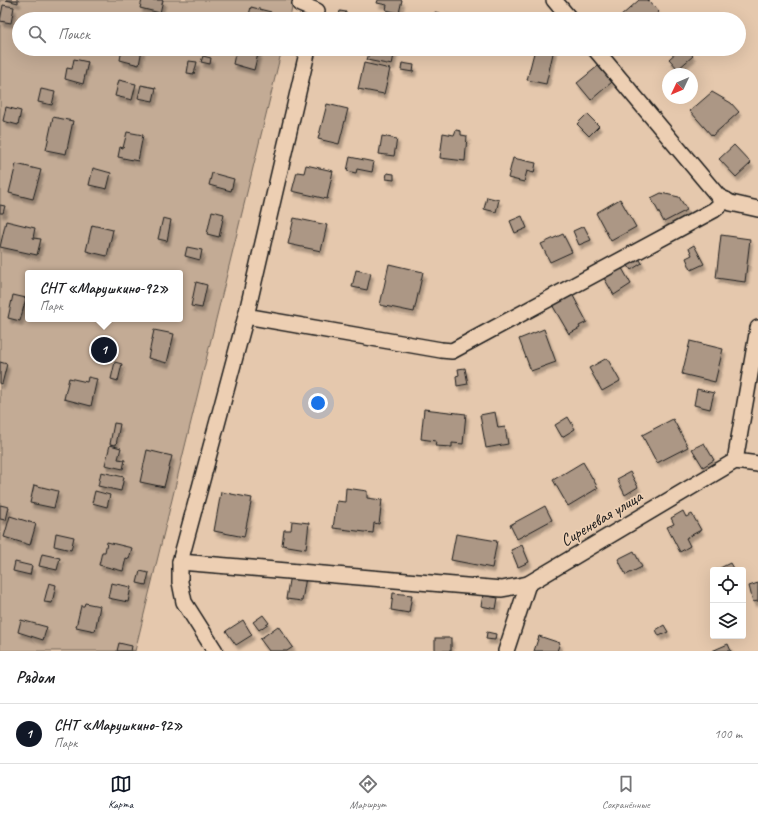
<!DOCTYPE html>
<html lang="ru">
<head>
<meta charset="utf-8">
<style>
	:root { --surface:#fff; --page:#f2f2f2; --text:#202124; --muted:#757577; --line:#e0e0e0; --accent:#111827 }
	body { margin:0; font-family:Caveat,sans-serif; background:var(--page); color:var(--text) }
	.controls { position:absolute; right:12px; bottom:12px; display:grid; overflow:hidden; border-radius:4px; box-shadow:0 4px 16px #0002 }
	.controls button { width:36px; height:36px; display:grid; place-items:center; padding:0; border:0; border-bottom:1px solid var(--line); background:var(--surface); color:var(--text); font:20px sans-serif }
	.compass { position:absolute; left:662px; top:68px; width:36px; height:36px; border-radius:50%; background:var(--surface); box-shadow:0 4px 16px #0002; rotate:226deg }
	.you { position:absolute; left:318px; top:403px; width:14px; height:14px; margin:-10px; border:3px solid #fff; border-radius:50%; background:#1a73e8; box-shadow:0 0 0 6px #1a73e833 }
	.badge { display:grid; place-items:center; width:26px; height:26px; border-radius:50%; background:var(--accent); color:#fff; font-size:13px; font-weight:700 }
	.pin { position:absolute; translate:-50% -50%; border:2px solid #fff; box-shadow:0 1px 4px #0006 }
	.popup { position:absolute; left:25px; top:270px; width:158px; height:52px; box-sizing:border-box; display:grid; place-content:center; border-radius:4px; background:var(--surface); filter:drop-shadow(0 1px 3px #0005); font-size:13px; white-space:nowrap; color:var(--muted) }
	.popup b { font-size:15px; color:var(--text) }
	.popup::after { content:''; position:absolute; left:50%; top:100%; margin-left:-8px; border:8px solid transparent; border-top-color:var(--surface) }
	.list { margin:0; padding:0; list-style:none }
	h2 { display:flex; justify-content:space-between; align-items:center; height:52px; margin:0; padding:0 16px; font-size:17px }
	h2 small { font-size:13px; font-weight:400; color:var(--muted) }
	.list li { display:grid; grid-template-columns:26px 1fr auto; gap:12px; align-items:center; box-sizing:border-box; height:60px; padding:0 16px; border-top:1px solid var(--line) }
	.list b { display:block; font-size:15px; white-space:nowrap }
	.list p { margin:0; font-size:13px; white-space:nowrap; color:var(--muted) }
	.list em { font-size:13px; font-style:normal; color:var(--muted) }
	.icon { flex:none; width:22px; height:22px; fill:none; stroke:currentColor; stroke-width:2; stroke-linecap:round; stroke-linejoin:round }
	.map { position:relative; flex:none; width:758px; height:651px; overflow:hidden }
	.search { position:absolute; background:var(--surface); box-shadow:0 4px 16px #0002; left:12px; right:12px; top:12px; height:44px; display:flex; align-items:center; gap:10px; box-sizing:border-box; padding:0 14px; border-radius:22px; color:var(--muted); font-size:15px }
	.sheet { height:112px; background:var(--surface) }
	nav { display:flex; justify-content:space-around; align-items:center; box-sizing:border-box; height:56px; border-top:1px solid var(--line); background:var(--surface); font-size:11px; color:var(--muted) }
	nav a { display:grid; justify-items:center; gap:2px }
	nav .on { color:var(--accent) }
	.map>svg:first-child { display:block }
	.green { fill:#c3ab95; stroke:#706458; fill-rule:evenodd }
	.building { fill:#ac9785; stroke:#1c1c1c; filter:url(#shadow) }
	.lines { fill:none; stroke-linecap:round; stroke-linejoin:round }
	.minor-casing { stroke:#1c1c1c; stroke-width:18 }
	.minor { stroke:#edcfb3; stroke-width:15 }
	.labels { text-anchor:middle; stroke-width:3.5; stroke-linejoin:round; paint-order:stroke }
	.street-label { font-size:17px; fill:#1c1c1c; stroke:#edcfb3 }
</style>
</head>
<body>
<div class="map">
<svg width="758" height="651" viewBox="0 0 758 651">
	<defs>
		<filter id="shadow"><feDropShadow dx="2.5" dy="4.5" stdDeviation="1" flood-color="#0004"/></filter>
	</defs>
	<rect width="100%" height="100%" fill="#e5c8ad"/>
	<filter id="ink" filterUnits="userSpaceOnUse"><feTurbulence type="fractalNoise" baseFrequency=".025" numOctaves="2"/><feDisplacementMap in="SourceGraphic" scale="8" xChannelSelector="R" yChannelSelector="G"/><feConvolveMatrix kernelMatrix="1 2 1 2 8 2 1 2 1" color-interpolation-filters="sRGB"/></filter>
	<g filter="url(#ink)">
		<path class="green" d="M0,0H297L292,7L290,19H19V49H282L135,651H0ZM28,273H180V319H28Z"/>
		<g class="building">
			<polygon points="6,0 18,0 18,3"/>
			<polygon points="142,0 163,0 160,13 140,8"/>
			<polygon points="378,0 402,0 399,13 386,10 387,5 377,3"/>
			<polygon points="639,0 648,0 659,12 653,17 655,19 622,19 620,17"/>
			<polygon points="3,5 14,7 11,23 0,21"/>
			<polygon points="251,7 271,12 269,19 248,19"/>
			<polygon points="340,11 346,12 345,19 338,19"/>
			<polygon points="435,12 456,17 455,19 433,19"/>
			<polygon points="122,49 142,49 139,65 120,60"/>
			<polygon points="236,49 259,50 254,70 233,64"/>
			<polygon points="370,49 395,49 392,65 367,60"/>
			<polygon points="535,49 554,49 546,84 527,80"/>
			<polygon points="680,49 687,49 693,56 678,69 669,59"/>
			<polygon points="203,56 211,58 210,64 201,62"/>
			<polygon points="74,59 88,62 83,84 65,79 67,68 72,69"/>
			<polygon points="189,61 197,62 194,74 187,73"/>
			<polygon points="364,63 390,69 384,94 358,89"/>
			<polygon points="402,63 414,65 413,72 401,70"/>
			<polygon points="598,66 612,82 591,100 577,83"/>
			<polygon points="119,80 136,84 132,100 115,96"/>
			<polygon points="141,85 156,88 153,101 138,98"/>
			<polygon points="41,89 55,92 52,105 38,102"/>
			<polygon points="712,92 731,103 739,112 712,136 690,111"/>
			<polygon points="327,104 348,109 339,144 318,139"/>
			<polygon points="6,107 21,111 18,125 3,121"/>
			<polygon points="587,114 599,126 589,136 577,124"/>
			<polygon points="53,117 73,121 66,154 46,150"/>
			<polygon points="456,130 461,131 461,135 467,136 465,161 440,158 443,133 454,135"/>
			<polygon points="127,132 143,135 138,161 118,157 120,147 123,148"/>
			<polygon points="382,136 397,139 394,156 379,154"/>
			<polygon points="734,145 751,163 736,177 719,159"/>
			<polygon points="350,157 374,162 372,172 357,169 356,173 347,171"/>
			<polygon points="513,158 536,163 534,173 527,171 524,182 508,178"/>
			<polygon points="16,164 41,170 33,199 9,193"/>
			<polygon points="306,165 333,171 327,199 292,191 297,172 304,173"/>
			<polygon points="93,168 111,173 107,189 89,185"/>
			<polygon points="212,173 234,179 231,191 209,185"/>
			<polygon points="387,173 394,174 394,180 386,179"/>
			<polygon points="661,193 679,197 687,210 664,222 651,198"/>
			<polygon points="487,197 499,200 496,212 484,209"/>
			<polygon points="620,199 636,227 611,241 596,213"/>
			<polygon points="0,205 5,206 3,213 0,213"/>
			<polygon points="212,211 224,214 219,237 207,234"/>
			<polygon points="522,216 527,228 515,233 510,221"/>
			<polygon points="163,218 171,220 167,241 158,239"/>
			<polygon points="294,218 327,225 321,251 288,244"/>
			<polygon points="6,221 35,228 33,238 41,239 37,255 0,247"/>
			<polygon points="92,225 113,230 107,256 86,251"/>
			<polygon points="584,226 591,240 579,245 573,231"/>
			<polygon points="563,234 572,252 550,262 541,244"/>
			<polygon points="721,235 750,239 745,282 716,278"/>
			<polygon points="694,245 704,264 691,270 686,258 692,255 689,248"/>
			<polygon points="187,247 202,250 200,260 185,256"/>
			<polygon points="636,254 642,263 631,270 625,261"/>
			<polygon points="619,263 631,284 614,295 601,273"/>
			<polygon points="389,264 423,272 414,312 380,305"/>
			<polygon points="356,270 371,273 367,290 352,287"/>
			<polygon points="196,282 207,285 202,308 191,306"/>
			<polygon points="571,292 587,322 579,326 580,328 569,334 551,303"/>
			<polygon points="13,295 26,298 20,321 8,318"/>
			<polygon points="544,329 556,362 531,371 519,339"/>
			<polygon points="154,330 174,334 167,363 148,358"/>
			<polygon points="690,341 723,349 715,382 682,374"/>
			<polygon points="607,358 620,381 602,391 589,368"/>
			<polygon points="0,362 7,364 2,384 0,383"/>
			<polygon points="115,362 122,364 118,381 111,379"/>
			<polygon points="465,368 468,384 457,386 456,376 459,375 458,369"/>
			<polygon points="88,377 97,379 91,406 64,399 69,378 87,382"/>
			<polygon points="697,389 714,393 710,409 694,405"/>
			<polygon points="424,409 466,414 463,444 452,443 452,447 435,446 436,441 421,439"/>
			<polygon points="495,412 498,428 505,427 508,444 486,448 480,415"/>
			<polygon points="568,417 575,429 562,437 555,425"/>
			<polygon points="673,419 688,447 657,463 642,435"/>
			<polygon points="114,423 120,424 116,445 110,444"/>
			<polygon points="704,443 714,460 703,467 692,449"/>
			<polygon points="110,445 121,448 118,459 125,460 123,469 105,465"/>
			<polygon points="147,450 172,456 164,487 140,482"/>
			<polygon points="583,462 598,488 568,506 553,480"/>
			<polygon points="101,472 124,477 121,491 98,486"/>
			<polygon points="630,472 638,487 625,495 617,479"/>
			<polygon points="34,485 58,491 54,508 30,503"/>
			<polygon points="346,488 367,491 367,498 382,500 379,524 374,523 373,533 333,528 337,501 345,502"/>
			<polygon points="95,491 110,495 107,507 92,503"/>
			<polygon points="221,492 252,498 244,537 214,531"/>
			<polygon points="0,505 9,507 6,520 0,519"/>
			<polygon points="545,506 552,520 517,539 510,525"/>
			<polygon points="683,511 686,517 692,514 701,530 686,538 690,546 680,552 667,527 674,524 671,518"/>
			<polygon points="10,516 36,524 30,545 4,537"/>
			<polygon points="292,521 309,523 306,549 282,545 284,530 291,530"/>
			<polygon points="56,533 74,537 71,550 54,546"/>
			<polygon points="456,534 497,541 492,568 451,560"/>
			<polygon points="107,542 132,548 129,559 126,558 123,571 99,565 102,552 105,552"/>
			<polygon points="522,545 529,562 518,567 511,550"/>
			<polygon points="634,551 642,567 626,575 618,559"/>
			<polygon points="42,554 60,558 57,570 39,566"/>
			<polygon points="15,562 32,566 30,575 13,571"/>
			<polygon points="730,563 734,570 716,570"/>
			<polygon points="140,571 149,573 146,585 137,583"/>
			<polygon points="290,574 306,577 302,601 286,599"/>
			<polygon points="49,583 56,585 52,603 44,602"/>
			<polygon points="111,583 131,587 128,602 108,598"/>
			<polygon points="758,583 758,601 753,602 749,586"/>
			<polygon points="393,593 412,595 409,613 391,610"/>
			<polygon points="483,595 498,598 496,609 481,606"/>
			<polygon points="85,603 100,606 95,631 76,627 81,606 84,606"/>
			<polygon points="263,615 269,623 259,630 253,622"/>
			<polygon points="21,620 47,627 43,640 18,632"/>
			<polygon points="243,620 252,635 236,645 226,631"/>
			<polygon points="664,625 668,632 659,636 656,630"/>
			<polygon points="278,626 293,647 287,651 269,651 260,639"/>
			<polygon points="487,632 496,634 495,640 486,639"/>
			<polygon points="539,636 560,643 557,651 534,651"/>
			<rect x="435" y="638" width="16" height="13"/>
			<polygon points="119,643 132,646 131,651 117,651"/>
			<polygon points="728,644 731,651 712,651"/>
		</g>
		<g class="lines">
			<defs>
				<g id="minor">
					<polyline points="554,0 570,19"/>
					<polyline points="300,4 317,11 315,19"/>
					<polyline points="308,49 246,316 441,350 452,351 714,210 726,200"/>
					<polyline points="595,49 718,196 731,203 758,209"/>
					<polyline points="735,461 758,328"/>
					<polyline points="180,562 502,589 528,584 735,461 758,464"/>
					<polyline points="215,651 184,602 180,582 180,562 246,316"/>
					<polyline points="506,651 528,584"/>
				</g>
			</defs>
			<use href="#minor" class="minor-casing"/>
			<use href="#minor" class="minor"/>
		</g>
	</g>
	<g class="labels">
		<g class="street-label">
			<text transform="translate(601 518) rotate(-31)" y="6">Сиреневая улица</text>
		</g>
	</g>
</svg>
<div class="controls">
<button><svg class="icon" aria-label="locate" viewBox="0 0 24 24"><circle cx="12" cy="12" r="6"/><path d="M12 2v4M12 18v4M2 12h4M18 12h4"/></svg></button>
<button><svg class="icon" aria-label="layers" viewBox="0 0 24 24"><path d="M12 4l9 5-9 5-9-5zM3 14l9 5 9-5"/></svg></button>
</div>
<svg class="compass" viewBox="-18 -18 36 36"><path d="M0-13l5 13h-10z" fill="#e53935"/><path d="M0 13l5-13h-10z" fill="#757577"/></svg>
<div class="you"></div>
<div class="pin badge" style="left:104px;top:350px">1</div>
<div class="popup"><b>СНТ «Марушкино-92»</b>Парк</div>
<div class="search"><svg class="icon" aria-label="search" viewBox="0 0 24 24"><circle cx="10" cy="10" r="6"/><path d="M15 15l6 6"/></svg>Поиск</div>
</div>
<section class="sheet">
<h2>Рядом<small></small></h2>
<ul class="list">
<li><span class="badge">1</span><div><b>СНТ «Марушкино-92»</b><p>Парк</p></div><em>100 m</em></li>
</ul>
</section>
<nav>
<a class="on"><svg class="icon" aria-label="map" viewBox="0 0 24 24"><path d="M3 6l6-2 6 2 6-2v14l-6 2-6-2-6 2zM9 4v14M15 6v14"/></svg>Карта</a>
<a><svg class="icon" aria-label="directions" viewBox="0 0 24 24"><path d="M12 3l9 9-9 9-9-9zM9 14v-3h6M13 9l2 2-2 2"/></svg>Маршрут</a>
<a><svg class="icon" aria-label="saved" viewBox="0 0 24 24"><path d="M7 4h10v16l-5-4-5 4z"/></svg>Сохранённые</a>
</nav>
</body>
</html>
